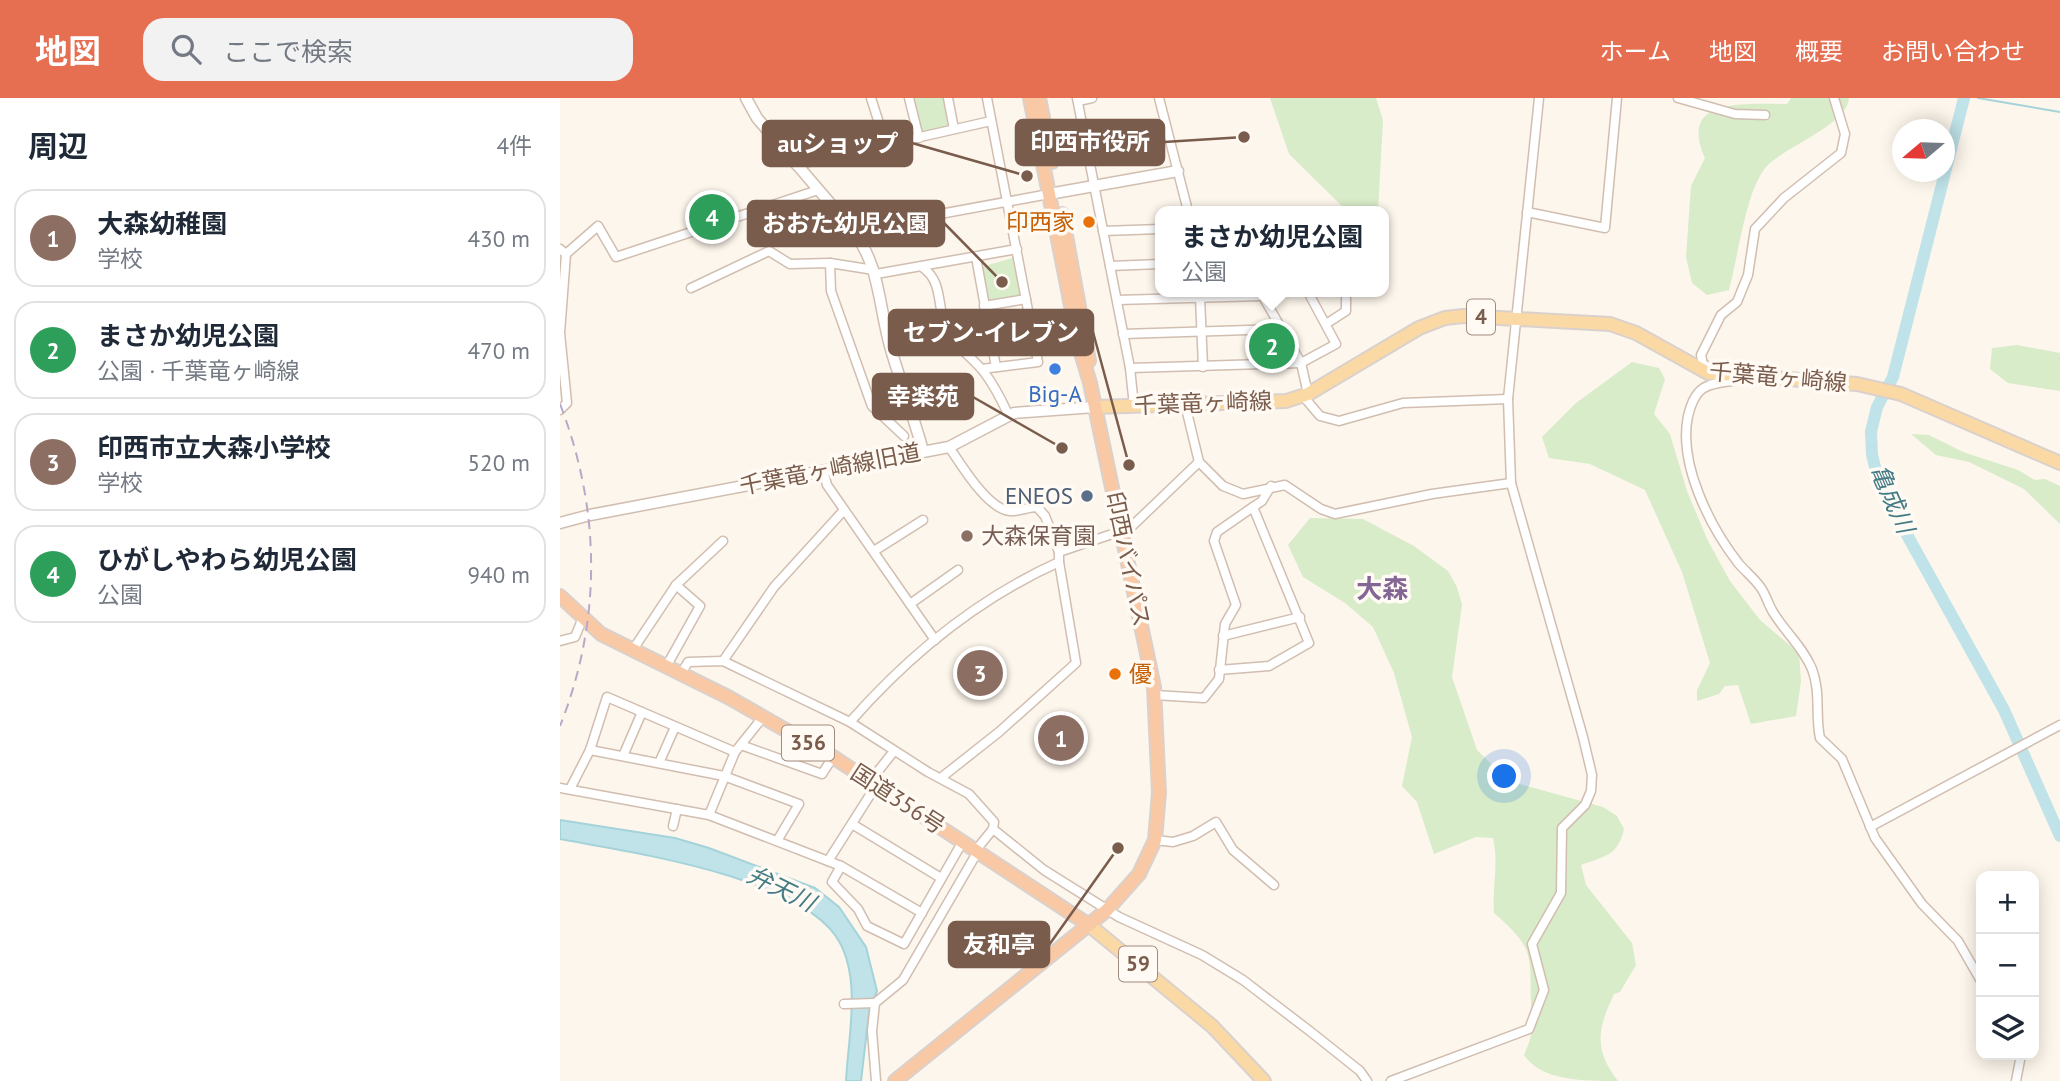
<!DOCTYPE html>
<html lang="ja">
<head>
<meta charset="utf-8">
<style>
	:root { --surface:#fff; --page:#f2f2f3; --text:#1f2937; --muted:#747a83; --line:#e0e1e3; --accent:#e76f51 }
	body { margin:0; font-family:"PT Sans","Noto Sans JP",sans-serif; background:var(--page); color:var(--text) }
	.controls { position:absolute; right:21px; bottom:21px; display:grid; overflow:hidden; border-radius:14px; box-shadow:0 4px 18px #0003 }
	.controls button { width:63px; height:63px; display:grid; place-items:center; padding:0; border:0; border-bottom:2px solid var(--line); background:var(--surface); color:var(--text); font:35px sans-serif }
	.compass { position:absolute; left:1332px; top:21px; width:63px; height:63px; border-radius:50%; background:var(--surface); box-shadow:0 4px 18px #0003; rotate:251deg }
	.you { position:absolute; left:945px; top:679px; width:24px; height:24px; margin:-18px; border:5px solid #fff; border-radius:50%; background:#1a73e8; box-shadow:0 0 0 10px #1a73e833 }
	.badge { display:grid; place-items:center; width:46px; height:46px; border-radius:50%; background:var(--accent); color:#fff; font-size:23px; font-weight:700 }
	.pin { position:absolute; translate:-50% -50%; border:4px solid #fff; box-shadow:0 2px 7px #0006 }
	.popup { position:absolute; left:595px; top:108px; width:234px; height:91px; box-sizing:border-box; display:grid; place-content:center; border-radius:14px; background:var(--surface); filter:drop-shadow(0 2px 5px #0005); font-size:23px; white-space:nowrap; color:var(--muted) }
	.popup b { font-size:26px; color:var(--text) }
	.popup::after { content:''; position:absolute; left:50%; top:100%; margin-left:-14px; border:14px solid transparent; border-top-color:var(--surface) }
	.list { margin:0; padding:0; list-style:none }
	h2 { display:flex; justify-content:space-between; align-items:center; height:91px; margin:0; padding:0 28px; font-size:30px }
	h2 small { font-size:23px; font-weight:400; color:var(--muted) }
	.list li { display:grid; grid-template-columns:46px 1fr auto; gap:21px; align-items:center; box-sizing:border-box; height:98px; margin:0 14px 14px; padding:0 14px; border:2px solid var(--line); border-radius:21px }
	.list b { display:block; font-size:26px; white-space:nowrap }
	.list p { margin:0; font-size:23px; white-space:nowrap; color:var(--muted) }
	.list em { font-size:23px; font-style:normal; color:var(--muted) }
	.icon { flex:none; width:38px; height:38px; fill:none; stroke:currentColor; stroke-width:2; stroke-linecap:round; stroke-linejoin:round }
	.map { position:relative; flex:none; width:1500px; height:983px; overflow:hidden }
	header { display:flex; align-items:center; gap:42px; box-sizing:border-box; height:98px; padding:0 35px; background:var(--accent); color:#fff }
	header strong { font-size:33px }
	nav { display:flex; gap:38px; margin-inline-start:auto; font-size:24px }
	.search { width:490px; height:63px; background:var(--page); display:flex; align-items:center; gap:18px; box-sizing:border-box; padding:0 24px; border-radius:21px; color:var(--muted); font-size:26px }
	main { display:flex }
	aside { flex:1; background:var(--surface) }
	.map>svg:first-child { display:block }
	.green { fill:#d8ecc9 }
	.water { fill:#bfe3e8; stroke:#a5d3da; stroke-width:2 }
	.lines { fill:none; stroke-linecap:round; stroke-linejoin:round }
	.stream { stroke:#a5d3da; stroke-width:2 }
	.river { stroke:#bfe3e8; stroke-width:12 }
	.minor-casing { stroke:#d1beb0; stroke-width:11 }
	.tertiary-casing { stroke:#d1beb0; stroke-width:13 }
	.primary-casing { stroke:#dad1cd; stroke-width:16 }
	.trunk-casing { stroke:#dad1cd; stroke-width:16 }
	.minor { stroke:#fff; stroke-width:8 }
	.tertiary { stroke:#fff; stroke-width:10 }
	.primary { stroke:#fbd9a5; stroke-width:12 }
	.trunk { stroke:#f9c8a4; stroke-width:12 }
	.rail { stroke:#b9a8c9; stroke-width:2; stroke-dasharray:10 7; stroke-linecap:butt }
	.food-dot { fill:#e8710a; stroke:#fffaf3; stroke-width:2.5 }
	.shop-dot { fill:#3f7fe0; stroke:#fffaf3; stroke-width:2.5 }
	.service-dot { fill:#5c6f8a; stroke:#fffaf3; stroke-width:2.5 }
	.education-dot { fill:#8d6e63; stroke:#fffaf3; stroke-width:2.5 }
	.labels { text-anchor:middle; stroke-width:7; stroke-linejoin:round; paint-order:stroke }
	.shield { fill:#fffaf3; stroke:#a28b7f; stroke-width:2 }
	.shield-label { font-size:21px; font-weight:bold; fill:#7a5c4d }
	.food-label { font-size:23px; fill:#c56008; stroke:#fffaf3; text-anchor:end }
	.street-label { font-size:23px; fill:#7a5c4d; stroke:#fffaf3 }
	.shop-label { font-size:23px; fill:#366cbe; stroke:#fffaf3 }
	.service-label { font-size:23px; fill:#4e5e75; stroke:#fffaf3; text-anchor:end }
	.education-label { font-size:23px; fill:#785e54; stroke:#fffaf3; text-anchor:start }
	.water-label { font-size:24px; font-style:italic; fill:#437c86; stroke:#fffaf3 }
	.quarter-label { font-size:26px; font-weight:bold; fill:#846695; stroke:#fffaf3 }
	.leader { fill:none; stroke:#7a5c4d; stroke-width:2.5 }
	.callout-dot { fill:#7a5c4d; stroke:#fffaf3; stroke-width:2.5 }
	.callout { fill:#7a5c4d; stroke:#7a5c4d; stroke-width:2.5 }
	.callout-label { font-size:24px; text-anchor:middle; font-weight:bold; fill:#fff }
</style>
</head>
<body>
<header>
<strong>地図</strong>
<div class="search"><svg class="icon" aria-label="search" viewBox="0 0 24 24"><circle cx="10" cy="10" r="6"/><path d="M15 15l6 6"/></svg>ここで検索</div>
<nav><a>ホーム</a><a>地図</a><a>概要</a><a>お問い合わせ</a></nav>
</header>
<main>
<aside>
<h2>周辺<small>4件</small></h2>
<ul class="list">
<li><span class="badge" style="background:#8d6e63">1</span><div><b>大森幼稚園</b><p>学校</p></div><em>430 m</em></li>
<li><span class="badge" style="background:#2e9e5b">2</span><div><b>まさか幼児公園</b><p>公園 · 千葉竜ヶ崎線</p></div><em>470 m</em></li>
<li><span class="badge" style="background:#8d6e63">3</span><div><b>印西市立大森小学校</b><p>学校</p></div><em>520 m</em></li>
<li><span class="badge" style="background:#2e9e5b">4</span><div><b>ひがしやわら幼児公園</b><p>公園</p></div><em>940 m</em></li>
</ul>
</aside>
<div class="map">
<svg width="1500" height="983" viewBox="0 0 1500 983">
	<rect width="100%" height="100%" fill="#fdf6ec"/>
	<g class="green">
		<polygon points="352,0 386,0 392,31 361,37"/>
		<polygon points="710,0 816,0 823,22 818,113 787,113 729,56"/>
		<path d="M1231,0H1289C1287,27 1226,48 1207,68C1186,90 1178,160 1169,192L1147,197L1132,185L1126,159L1131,88L1145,60C1118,0 1181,6 1227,6Z"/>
		<polygon points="456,159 464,199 427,204 421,169"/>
		<polygon points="720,237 731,255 724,256 721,263 698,264 696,240"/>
		<polygon points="1457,247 1500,255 1500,293 1448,285 1430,271 1432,250"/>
		<polygon points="1072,264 1099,270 1105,281 1094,316 1110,336 1127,393 1148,443 1170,483 1200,522 1239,555 1241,583 1236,618 1191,626 1178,587 1165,588 1159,596 1137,603 1137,592 1150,565 1122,474 1085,392 1030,366 989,360 982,339 1016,305"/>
		<polygon points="1351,336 1369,337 1403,354 1458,372 1475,382 1485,381 1500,388 1500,426 1464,391 1409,364 1376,357"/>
		<path d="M750,420L803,421L854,448L888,473L897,489L902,507L892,579L917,652L949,683L1043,709L1057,718L1064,731C1058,758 1045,758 1021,767L1026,787L1072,845L1076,867L1060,894L1054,896C1038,930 1033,951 1058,983C1023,983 981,983 964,957C975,931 972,931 971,905C970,855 974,850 934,815C932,789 939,765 933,740L916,739L874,756L857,704L842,688L852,639L834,575L813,529L785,505L743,479L728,447Z"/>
	</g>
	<path class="water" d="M0,722L115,740L149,750L255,790L279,809L306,849L317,893L309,915L301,983H286C288,941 301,884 280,845C246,779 69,754 0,741Z"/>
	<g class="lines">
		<polyline class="stream" points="1418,0 1500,14"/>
		<polyline class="river" points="1404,0 1333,279 1317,309 1311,334 1312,357 1317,377 1341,426 1444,612 1500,738"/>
		<defs>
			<g id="minor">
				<polyline points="311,0 326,47"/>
				<polyline points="349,0 359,40"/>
				<polyline points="388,0 394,31"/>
				<polyline points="517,0 570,270 574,308"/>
				<polyline points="599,0 628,113"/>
				<polyline points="1118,0 1175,16 1205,17"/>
				<polyline points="518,3 532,0"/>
				<polyline points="236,67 431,23"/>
				<polyline points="967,114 1045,130 1057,0"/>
				<polyline points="293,132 489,96"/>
				<polyline points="543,133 600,131"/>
				<polyline points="0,151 6,156 0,235 7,305 0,312"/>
				<polyline points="6,156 38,128 56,159 258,92"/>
				<polyline points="416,159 436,269"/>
				<polyline points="270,165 271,193 309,300 312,308 344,338"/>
				<polyline points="550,168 600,166"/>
				<path d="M362,169C383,183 377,207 385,228C393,247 411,258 424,274C434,287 441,301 448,316"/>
				<polyline points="316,176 457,151"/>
				<polyline points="131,190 209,153 230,166 270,165 314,172"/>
				<polyline points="701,195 741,265 748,296"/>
				<polyline points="640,199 643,269"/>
				<polyline points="557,202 702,198"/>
				<polyline points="424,208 466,201"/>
				<polyline points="766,226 786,213 786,194"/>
				<polyline points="563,236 722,231"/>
				<polyline points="1149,269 1143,266 1141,257 1161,217 1177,204 1188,177 1195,131 1224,100 1281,55 1285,36 1274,0"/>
				<polyline points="570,270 741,265 776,246 748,194"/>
				<polyline points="422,271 478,264 427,0"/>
				<path d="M1168,279L1172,283C1145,286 1135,289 1128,318C1118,366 1150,429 1179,466C1186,474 1195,481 1201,490C1206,497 1208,506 1213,514C1225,534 1243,549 1252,571C1261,594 1255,617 1260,640L1282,661L1315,740L1362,806L1398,843L1421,883"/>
				<polyline points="743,298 760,318 779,323 843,305 948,301"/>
				<polyline points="625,306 639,364 663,388 683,396 725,387 761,411 775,416 872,396 951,385"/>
				<path d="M389,349C401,366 427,411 450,413C458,414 468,409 477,409L485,418L499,454"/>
				<polyline points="263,372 267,387 375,542"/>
				<polyline points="314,453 363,422"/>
				<polyline points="350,506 398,472"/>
				<polyline points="663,538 740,519"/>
				<polyline points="0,543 15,539 22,522"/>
				<polyline points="72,553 116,487 163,443"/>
				<polyline points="163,563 214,489 284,412"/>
				<polyline points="106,569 140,508 116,487"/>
				<polyline points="659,572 709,568 749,545 693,409 702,403 711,388"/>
				<polyline points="121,576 128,564 163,563 290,624 368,674 409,696 434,724 433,731 484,772 559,819 642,857 683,882 751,934 800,973 807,983"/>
				<polyline points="595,597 644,600 659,581 665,526 676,507 654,443 657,434 693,409"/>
				<path d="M290,624C348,558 419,500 499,464V454L570,430L639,364"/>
				<polyline points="181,647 262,676 273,659"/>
				<polyline points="30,652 164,678 239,706 217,743"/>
				<polyline points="63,658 82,614"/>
				<polyline points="99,665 115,629"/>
				<polyline points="382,679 439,634 516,565 499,464"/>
				<polyline points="311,682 334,653"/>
				<polyline points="0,690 149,717 281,768 362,815"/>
				<polyline points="10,691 30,652 47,599 175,654"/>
				<polyline points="149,717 175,654 203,619"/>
				<polyline points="292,726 381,780"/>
				<polyline points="113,728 117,711"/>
				<polyline points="1310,729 1500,627"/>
				<polyline points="595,742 613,744 633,738 656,724 673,752 714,787"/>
				<polyline points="416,752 433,731"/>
				<polyline points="268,763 317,686"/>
				<polyline points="281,768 272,784 298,811 307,828 344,846 403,743"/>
				<polyline points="284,906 315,905"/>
				<polyline points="316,983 312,933 315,905 343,882 418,753"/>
				<polyline points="831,983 969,931 984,892 972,846 1001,795 1002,730 1025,707 1031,693 1032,677 1023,639 951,385 948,301 979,0"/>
				<polyline points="1456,983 1461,957"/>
			</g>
			<g id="tertiary">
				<path d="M186,0L197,20L293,132C322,172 318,210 332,255C342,288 354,320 363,353"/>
				<polyline points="489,96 618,73"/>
				<polyline points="0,425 30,417 389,349 454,315 535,309"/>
			</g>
			<g id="primary">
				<polyline points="535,309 726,303 748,296 859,230 885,220 903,218 1050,226 1076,235 1148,275 1297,286 1341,296 1500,365"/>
				<polyline points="529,827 652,928 704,983"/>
			</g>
			<g id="trunk">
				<polyline points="479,0 492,64"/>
				<polyline points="502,116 529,263"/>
				<polyline points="0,498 41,536 168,599 273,659 529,827"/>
				<polyline points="335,983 547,812 579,776 595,742 599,695 594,589 530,285 519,248 470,0"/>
			</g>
		</defs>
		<use href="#minor" class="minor-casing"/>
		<use href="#tertiary" class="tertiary-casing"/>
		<use href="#primary" class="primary-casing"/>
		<use href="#trunk" class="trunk-casing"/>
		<use href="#minor" class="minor"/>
		<use href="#tertiary" class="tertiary"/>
		<use href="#primary" class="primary"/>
		<use href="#trunk" class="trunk"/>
		<path class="rail" d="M0,306C41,412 42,522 0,628"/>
	</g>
	<g class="food-dot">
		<circle cx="529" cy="124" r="7"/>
		<circle cx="555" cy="576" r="7"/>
	</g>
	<circle class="shop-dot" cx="495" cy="271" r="7"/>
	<circle class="service-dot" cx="527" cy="398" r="7"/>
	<circle class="education-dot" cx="407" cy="438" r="7"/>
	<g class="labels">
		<g class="shield">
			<rect x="907" y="201.5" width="28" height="35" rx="5"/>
			<rect x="222" y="627.5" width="52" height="35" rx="5"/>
			<rect x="559" y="848.5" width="38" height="35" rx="5"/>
		</g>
		<g class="shield-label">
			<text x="921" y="226">4</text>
			<text x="248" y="652">356</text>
			<text x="578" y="873">59</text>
		</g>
		<g class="food-label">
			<text x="515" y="132">印西家</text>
			<text x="569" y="584" text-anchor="start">優</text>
		</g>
		<g class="street-label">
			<text transform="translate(1218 279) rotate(5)" y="8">千葉竜ヶ崎線</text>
			<text transform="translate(643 305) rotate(-2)" y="8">千葉竜ヶ崎線</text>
			<text transform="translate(270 371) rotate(-11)" y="8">千葉竜ヶ崎線旧道</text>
			<text transform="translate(568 461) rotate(78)" y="8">印西バイパス</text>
			<text transform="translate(338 701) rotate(33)" y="8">国道356号</text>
		</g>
		<g class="shop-label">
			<text x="495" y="304">Big-A</text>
		</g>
		<g class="service-label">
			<text x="513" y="406">ENEOS</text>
		</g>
		<g class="education-label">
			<text x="421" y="446">大森保育園</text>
		</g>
		<g class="water-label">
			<text transform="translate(1332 401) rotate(66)" y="8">亀成川</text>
			<text transform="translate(221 791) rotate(26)" y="8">弁天川</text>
		</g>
		<g class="quarter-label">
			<text x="822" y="500">大森</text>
		</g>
	</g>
	<path class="leader" d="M684 39L604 44M467 78L352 45M442 184L384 125M569 367L533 234M502 350L413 299M558 750L489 847"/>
	<g class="callout-dot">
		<circle cx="684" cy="39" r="7"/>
		<circle cx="467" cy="78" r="7"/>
		<circle cx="442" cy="184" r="7"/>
		<circle cx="569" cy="367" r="7"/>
		<circle cx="502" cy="350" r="7"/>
		<circle cx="558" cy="750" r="7"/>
	</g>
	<g class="callout">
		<rect x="456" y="22" width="148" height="45" rx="7"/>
		<rect x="203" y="23" width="149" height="45" rx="7"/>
		<rect x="188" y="103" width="196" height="45" rx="7"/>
		<rect x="329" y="212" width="204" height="45" rx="7"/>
		<rect x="313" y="276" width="100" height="45" rx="7"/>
		<rect x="389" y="824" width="100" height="45" rx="7"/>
	</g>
	<g class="callout-label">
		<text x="530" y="52">印西市役所</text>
		<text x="278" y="54">auショップ</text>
		<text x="286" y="134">おおた幼児公園</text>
		<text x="431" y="243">セブン-イレブン</text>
		<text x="363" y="307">幸楽苑</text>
		<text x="439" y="855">友和亭</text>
	</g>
</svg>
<div class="controls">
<button>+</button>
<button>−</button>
<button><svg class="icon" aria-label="layers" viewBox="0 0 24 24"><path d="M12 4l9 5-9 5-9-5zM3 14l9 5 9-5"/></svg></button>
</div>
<svg class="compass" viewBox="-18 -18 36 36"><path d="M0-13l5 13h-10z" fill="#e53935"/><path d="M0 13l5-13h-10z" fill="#747a83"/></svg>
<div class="you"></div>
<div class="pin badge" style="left:501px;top:640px;background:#8d6e63">1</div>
<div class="pin badge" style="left:712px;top:248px;background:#2e9e5b">2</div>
<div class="popup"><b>まさか幼児公園</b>公園</div>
<div class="pin badge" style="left:420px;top:575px;background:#8d6e63">3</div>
<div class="pin badge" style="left:152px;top:119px;background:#2e9e5b">4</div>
</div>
</main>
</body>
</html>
